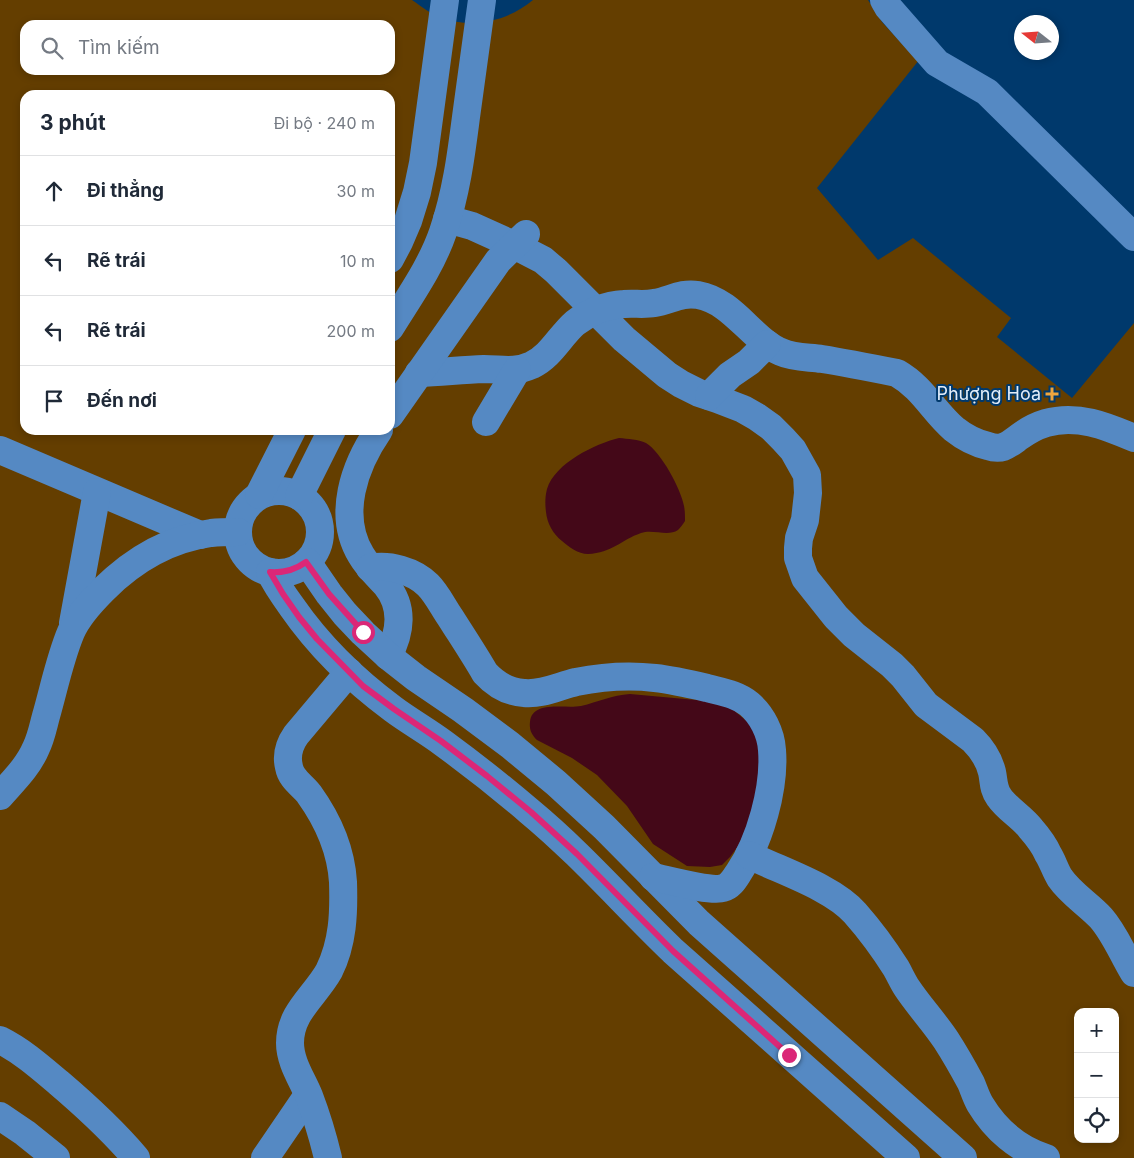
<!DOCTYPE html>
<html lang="vi">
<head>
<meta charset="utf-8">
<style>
	:root { --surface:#fff; --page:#f6f6f7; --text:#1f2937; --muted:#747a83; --line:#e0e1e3 }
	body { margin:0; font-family:Inter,sans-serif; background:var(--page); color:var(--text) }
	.controls { position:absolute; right:15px; bottom:15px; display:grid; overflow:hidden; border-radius:10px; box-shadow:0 2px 8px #0003 }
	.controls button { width:45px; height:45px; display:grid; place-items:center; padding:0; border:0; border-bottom:1px solid var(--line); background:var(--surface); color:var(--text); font:25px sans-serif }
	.compass { position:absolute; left:1014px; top:15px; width:45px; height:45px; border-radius:50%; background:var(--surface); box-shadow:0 2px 8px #0003; rotate:287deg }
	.stop { position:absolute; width:15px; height:15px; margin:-11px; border:4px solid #db2777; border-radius:50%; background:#fff }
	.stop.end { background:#db2777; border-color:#fff; box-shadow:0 1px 5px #0008 }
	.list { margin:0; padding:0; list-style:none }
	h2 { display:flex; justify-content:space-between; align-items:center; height:65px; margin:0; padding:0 20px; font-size:21px }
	h2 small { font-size:16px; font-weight:400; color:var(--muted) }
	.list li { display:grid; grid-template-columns:32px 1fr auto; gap:15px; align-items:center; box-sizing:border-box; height:70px; padding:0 20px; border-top:1px solid var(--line) }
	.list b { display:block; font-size:19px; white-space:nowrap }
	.list em { font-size:16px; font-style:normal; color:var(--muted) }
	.icon { flex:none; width:28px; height:28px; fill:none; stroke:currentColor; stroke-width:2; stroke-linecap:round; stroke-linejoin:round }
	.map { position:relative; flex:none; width:1134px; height:1158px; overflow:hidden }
	.search { position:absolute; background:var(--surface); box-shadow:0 2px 8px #0003; left:20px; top:20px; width:375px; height:55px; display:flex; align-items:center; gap:12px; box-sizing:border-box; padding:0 18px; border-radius:15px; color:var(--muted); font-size:19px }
	.panel { position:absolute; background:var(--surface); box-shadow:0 2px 8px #0003; left:20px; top:90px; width:375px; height:345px; border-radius:15px }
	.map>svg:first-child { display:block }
	.green { fill:#643e00; fill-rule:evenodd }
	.water { fill:#440818 }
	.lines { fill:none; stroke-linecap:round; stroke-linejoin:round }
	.minor { stroke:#5589c3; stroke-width:28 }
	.route { stroke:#db2777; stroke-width:6 }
	.poi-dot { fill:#f0a63e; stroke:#00396c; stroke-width:2 }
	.labels { text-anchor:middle; stroke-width:4; stroke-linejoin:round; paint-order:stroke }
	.poi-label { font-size:18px; fill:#e1ecf9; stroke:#00396c; text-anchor:end }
</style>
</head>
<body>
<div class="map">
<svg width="1134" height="1158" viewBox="0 0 1134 1158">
	<rect width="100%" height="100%" fill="#00396c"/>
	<path class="green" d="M0,0H412C422,7 431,14 442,18C473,29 508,21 533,0H868L882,22L904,46L919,60L817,188L878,260L913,238L1011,318L997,337L1072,398L1134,323V1158H0ZM25,25H390V70H25ZM25,95H390V430H25ZM1078,1012H1115V1139H1078Z"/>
	<g class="water">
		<path d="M619,438C628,439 638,439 646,443C661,452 681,489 684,506C685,511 685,516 685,521C683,524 680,528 678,530C668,537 653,529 641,533C621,540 612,553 588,554C578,554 569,547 562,541C553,534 547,523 546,512C545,504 545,497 547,489C555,463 595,444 619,438Z"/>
		<path d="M630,694L707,701L731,708L749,723L760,744V784L750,820L738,846L730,857L722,865L710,867L687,866L653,844L627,806L597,775L572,758L537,740C532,735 529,730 530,722C532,700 565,709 581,706C598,702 612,695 630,694Z"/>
	</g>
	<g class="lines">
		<g class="minor">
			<polyline points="884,0 888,7 937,63 987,92 1134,237"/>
			<path d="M447,219L472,226L514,245L543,260L556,271L624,339L667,375L681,384L699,393L717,399L743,409L757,417L771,427L783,439L793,450L807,475L808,493L805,520L799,538L798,548V558L805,578L836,617L854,635L892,665L903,676L926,705L973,740C981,748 989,760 992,772C994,781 993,789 999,797C1007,809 1022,817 1031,829C1038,837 1044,845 1048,854C1053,862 1055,870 1060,878C1071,894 1088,904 1101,918C1115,934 1123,955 1134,973"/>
			<polyline points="390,259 399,242 408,221 417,192 423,163 445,0"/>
			<path d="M390,328C409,297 431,267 443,232C456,194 461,156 466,117C471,78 477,39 482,0"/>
			<path d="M419,373C441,372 462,370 484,369C502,369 514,373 532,365C551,356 560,336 575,323C589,312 606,305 624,304C634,303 644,305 654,303C670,301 680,292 698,295C733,301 752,340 781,352C794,358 809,357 822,359C847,363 872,368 897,373C923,388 933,411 954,429C964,437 975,443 988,446C1002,451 1008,445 1019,437C1027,431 1036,426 1046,423C1077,414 1106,426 1134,438"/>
			<polyline points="709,396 730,375 749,362 767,344"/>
			<polyline points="390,415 498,261 507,252 526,234"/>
			<polyline points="486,422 517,370"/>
			<path d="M379,430C354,466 337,515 361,555C368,567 377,575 386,585C404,607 401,632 388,656"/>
			<polyline points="0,450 200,535"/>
			<circle cx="279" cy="532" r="41"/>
			<polyline points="259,495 292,430"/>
			<polyline points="299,496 332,430"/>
			<polyline points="307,562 329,594 345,614 363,633 388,656 416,678 463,710 510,745 556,783 604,827 699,923 963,1158"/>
			<path d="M370,568C389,564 414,571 428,585C437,594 443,607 450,617C462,636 474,654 485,673C496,685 508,692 524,693C541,695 559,686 576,682C601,677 630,675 655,678C673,680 690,684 707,688C722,692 737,694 749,704C762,715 771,733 772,750C775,788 760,841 739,872C735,878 731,886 723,888C711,892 668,880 653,877"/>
			<path d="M270,572C276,585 284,596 292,607C319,646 354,680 393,709C409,721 427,731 443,743C473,765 501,787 529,811C581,854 625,905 673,951L906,1158"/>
			<polyline points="73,623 97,492"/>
			<path d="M0,796C13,781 28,767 36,748C41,738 43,727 46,716C54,688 60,658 71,632C78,616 90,603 103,590C133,560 168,539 211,533C220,532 229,532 238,532"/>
			<path d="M749,855C781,871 832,887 855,913C870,930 884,949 896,968C900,975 903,982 907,988C919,1006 934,1022 946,1040C955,1054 963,1068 971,1083C974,1090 976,1097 980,1104C995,1129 1018,1149 1046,1158"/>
			<path d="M0,1040C22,1051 40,1067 59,1083C86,1106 113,1131 136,1158"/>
			<polyline points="0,1116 25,1133 56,1158"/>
			<polyline points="265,1158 308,1095"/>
			<path d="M328,1158C323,1137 317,1117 309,1096C302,1079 290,1062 290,1043C290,1012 315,996 329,971C343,943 344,913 343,882C341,850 327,819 309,794C302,785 291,779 289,767C286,755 289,745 296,735L349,672"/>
		</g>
	</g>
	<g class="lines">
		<path class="route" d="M363,632L329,594L306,562C295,570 284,573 270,572L283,594L299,617L317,639L363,686L394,709L441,741L487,776L531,812L577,854L673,951L789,1055"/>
	</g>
	<path class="poi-dot" d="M1049.5 386.5h5v5h5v5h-5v5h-5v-5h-5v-5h5z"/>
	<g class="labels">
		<g class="poi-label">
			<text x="1041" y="400">Phượng Hoa</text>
		</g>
	</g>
</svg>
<div class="controls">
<button>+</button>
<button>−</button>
<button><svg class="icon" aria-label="locate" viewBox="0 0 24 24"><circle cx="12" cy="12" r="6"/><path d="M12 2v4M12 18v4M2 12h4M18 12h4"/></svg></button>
</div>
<svg class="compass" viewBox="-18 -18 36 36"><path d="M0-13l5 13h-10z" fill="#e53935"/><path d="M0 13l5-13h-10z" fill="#747a83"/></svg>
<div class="stop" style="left:363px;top:632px"></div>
<div class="stop end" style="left:789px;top:1055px"></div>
<div class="search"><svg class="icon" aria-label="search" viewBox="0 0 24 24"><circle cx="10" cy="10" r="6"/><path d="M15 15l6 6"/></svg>Tìm kiếm</div>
<section class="panel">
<h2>3 phút<small>Đi bộ · 240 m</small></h2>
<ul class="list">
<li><svg class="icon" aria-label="ahead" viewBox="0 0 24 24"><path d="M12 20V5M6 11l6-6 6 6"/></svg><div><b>Đi thẳng</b></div><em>30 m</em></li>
<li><svg class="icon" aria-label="left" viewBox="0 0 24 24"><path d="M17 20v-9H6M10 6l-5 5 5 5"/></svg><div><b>Rẽ trái</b></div><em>10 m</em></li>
<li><svg class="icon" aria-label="left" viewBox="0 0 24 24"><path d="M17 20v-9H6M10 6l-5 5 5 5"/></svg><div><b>Rẽ trái</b></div><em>200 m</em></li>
<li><svg class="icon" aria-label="arrive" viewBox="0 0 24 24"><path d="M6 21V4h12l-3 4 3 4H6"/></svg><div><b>Đến nơi</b></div></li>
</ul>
</section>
</div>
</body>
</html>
